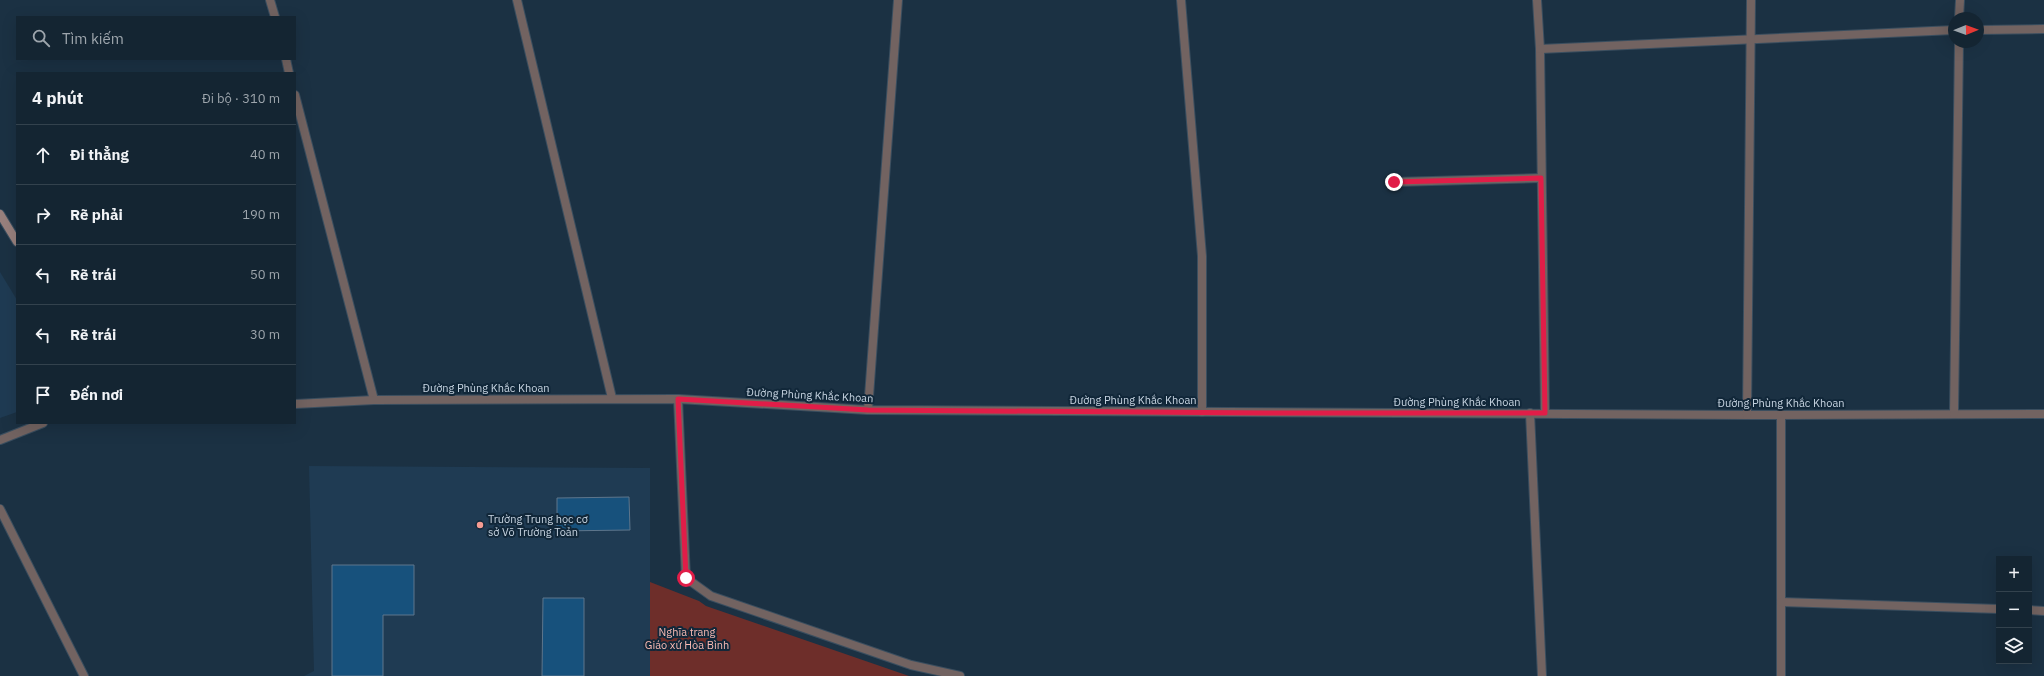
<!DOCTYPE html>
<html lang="vi">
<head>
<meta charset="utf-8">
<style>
	:root { --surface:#142532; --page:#1d2d3a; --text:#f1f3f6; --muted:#9da5ac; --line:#33424d }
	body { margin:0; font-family:"IBM Plex Sans",sans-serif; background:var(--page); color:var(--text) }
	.controls { position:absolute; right:12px; bottom:12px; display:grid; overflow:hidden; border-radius:0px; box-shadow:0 4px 16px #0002 }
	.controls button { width:36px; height:36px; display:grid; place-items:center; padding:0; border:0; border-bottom:1px solid var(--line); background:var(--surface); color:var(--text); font:20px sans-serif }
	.compass { position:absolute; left:1948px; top:12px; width:36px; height:36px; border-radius:50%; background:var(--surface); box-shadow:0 4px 16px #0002; rotate:89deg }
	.stop { position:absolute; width:12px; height:12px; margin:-9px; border:3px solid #e11d48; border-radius:50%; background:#fff }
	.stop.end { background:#e11d48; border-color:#fff; box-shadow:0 1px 4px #0008 }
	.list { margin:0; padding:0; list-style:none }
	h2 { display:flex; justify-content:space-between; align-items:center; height:52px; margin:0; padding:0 16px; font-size:17px }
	h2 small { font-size:13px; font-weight:400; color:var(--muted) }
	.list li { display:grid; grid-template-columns:26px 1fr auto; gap:12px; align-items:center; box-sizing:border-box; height:60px; padding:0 16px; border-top:1px solid var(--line) }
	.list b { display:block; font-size:15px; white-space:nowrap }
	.list em { font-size:13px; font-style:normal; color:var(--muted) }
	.icon { flex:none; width:22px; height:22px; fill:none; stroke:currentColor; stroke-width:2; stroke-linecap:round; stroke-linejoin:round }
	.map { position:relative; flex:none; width:2044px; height:676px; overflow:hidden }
	.search { position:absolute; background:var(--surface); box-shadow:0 4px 16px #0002; left:16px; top:16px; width:280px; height:44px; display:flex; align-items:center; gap:10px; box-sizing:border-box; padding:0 14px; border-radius:0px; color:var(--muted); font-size:15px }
	.panel { position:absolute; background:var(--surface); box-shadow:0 4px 16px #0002; left:16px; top:72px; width:280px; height:352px; border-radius:0px }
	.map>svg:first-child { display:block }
	.built { fill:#1f3b53 }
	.green { fill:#6e2e2a }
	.building { fill:#17517c; stroke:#5e768c }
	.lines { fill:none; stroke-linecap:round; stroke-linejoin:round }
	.lane-casing { stroke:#3a4e5f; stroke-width:10 }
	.street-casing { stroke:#3a4e5f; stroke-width:10 }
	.secondary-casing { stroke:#3a4e5f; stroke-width:10 }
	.lane { stroke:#726361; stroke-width:8 }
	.street { stroke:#726361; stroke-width:8 }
	.secondary { stroke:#98807d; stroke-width:8 }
	.route { stroke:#e11d48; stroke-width:5 }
	.poi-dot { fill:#f59c93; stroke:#112739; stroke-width:1.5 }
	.labels { text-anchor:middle; stroke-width:4; stroke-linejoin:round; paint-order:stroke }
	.street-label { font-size:11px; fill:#c7d4e1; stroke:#112739 }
	.poi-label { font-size:11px; fill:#c7d4e1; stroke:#112739; text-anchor:start }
	.park-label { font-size:11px; fill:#f9bab3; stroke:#112739 }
</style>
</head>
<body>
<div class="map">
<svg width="2044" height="676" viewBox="0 0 2044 676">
	<rect width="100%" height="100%" fill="#1b3143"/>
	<g class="built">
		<polygon points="0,272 17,300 17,412 0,418"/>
		<polygon points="309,466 650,468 650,676 304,676 314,671"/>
	</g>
	<polygon class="green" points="650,582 699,601 706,606 909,676 650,676"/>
	<g class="building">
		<polygon points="629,497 630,530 557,531 557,498"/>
		<polygon points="332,565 414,565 414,615 383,615 383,676 332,676"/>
		<polygon points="543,598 584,598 584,676 542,676"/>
	</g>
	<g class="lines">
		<defs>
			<g id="lane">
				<polyline points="1181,0 1202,256 1202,412"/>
				<polyline points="1394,182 1541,178"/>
			</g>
			<g id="street">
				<polyline points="270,0 275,17"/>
				<polyline points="517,0 612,398"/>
				<polyline points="1537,0 1540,49 1545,413"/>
				<polyline points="1959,18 1960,0"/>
				<polyline points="1978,30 2044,29"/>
				<polyline points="1540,49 1954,30"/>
				<polyline points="286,59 289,73"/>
				<polyline points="295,95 374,400"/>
				<polyline points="678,399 686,578 711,596 911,665 960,676"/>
				<polyline points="295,404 374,400 678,399 868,410 1747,415 2044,414"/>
				<polyline points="868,410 898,0"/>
				<polyline points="1530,413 1542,676"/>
				<polyline points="1781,414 1781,676"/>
				<polyline points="1954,414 1959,42"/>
				<polyline points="1747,415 1751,0"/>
				<polyline points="0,440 43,423"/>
				<polyline points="0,509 84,676"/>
				<polyline points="1781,602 1999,609"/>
				<polyline points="2029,610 2044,611"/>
			</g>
			<polyline id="secondary" points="0,214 17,242"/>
		</defs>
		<use href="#lane" class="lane-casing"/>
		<use href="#street" class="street-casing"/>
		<use href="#secondary" class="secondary-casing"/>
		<use href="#lane" class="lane"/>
		<use href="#street" class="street"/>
		<use href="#secondary" class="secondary"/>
	</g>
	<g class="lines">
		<polyline class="route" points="686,578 678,399 868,410 1265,413 1545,413 1541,178 1394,182"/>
	</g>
	<circle class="poi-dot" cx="480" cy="525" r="4"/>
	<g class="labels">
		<g class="street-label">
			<text x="486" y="392">Đường Phùng Khắc Khoan</text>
			<text transform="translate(810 395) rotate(3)" y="4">Đường Phùng Khắc Khoan</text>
			<text x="1133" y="404">Đường Phùng Khắc Khoan</text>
			<text x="1457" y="406">Đường Phùng Khắc Khoan</text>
			<text x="1781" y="407">Đường Phùng Khắc Khoan</text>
		</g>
		<g class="poi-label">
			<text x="488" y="523">Trường Trung học cơ<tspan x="488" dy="13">sở Võ Trường Toản</tspan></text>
		</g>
		<g class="park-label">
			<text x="687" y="636">Nghĩa trang<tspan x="687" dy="13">Giáo xứ Hòa Bình</tspan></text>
		</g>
	</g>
</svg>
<div class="controls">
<button>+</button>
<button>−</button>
<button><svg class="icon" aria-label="layers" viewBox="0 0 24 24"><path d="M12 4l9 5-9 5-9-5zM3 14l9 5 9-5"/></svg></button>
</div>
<svg class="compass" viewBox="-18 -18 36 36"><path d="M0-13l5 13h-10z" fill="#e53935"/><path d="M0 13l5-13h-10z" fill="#9da5ac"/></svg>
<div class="stop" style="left:686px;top:578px"></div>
<div class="stop end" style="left:1394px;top:182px"></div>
<div class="search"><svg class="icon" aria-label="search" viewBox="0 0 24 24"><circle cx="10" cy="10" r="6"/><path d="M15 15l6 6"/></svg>Tìm kiếm</div>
<section class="panel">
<h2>4 phút<small>Đi bộ · 310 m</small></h2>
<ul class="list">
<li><svg class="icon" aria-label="ahead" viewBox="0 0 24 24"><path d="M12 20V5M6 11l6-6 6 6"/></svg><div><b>Đi thẳng</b></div><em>40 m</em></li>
<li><svg class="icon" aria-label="right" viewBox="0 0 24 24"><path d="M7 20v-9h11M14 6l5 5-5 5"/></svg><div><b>Rẽ phải</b></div><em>190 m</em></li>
<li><svg class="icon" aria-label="left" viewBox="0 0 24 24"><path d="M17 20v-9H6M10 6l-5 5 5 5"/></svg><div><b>Rẽ trái</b></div><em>50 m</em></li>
<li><svg class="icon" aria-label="left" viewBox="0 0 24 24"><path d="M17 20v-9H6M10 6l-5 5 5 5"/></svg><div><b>Rẽ trái</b></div><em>30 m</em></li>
<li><svg class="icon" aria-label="arrive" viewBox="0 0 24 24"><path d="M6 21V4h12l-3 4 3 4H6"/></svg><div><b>Đến nơi</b></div></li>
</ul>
</section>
</div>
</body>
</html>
